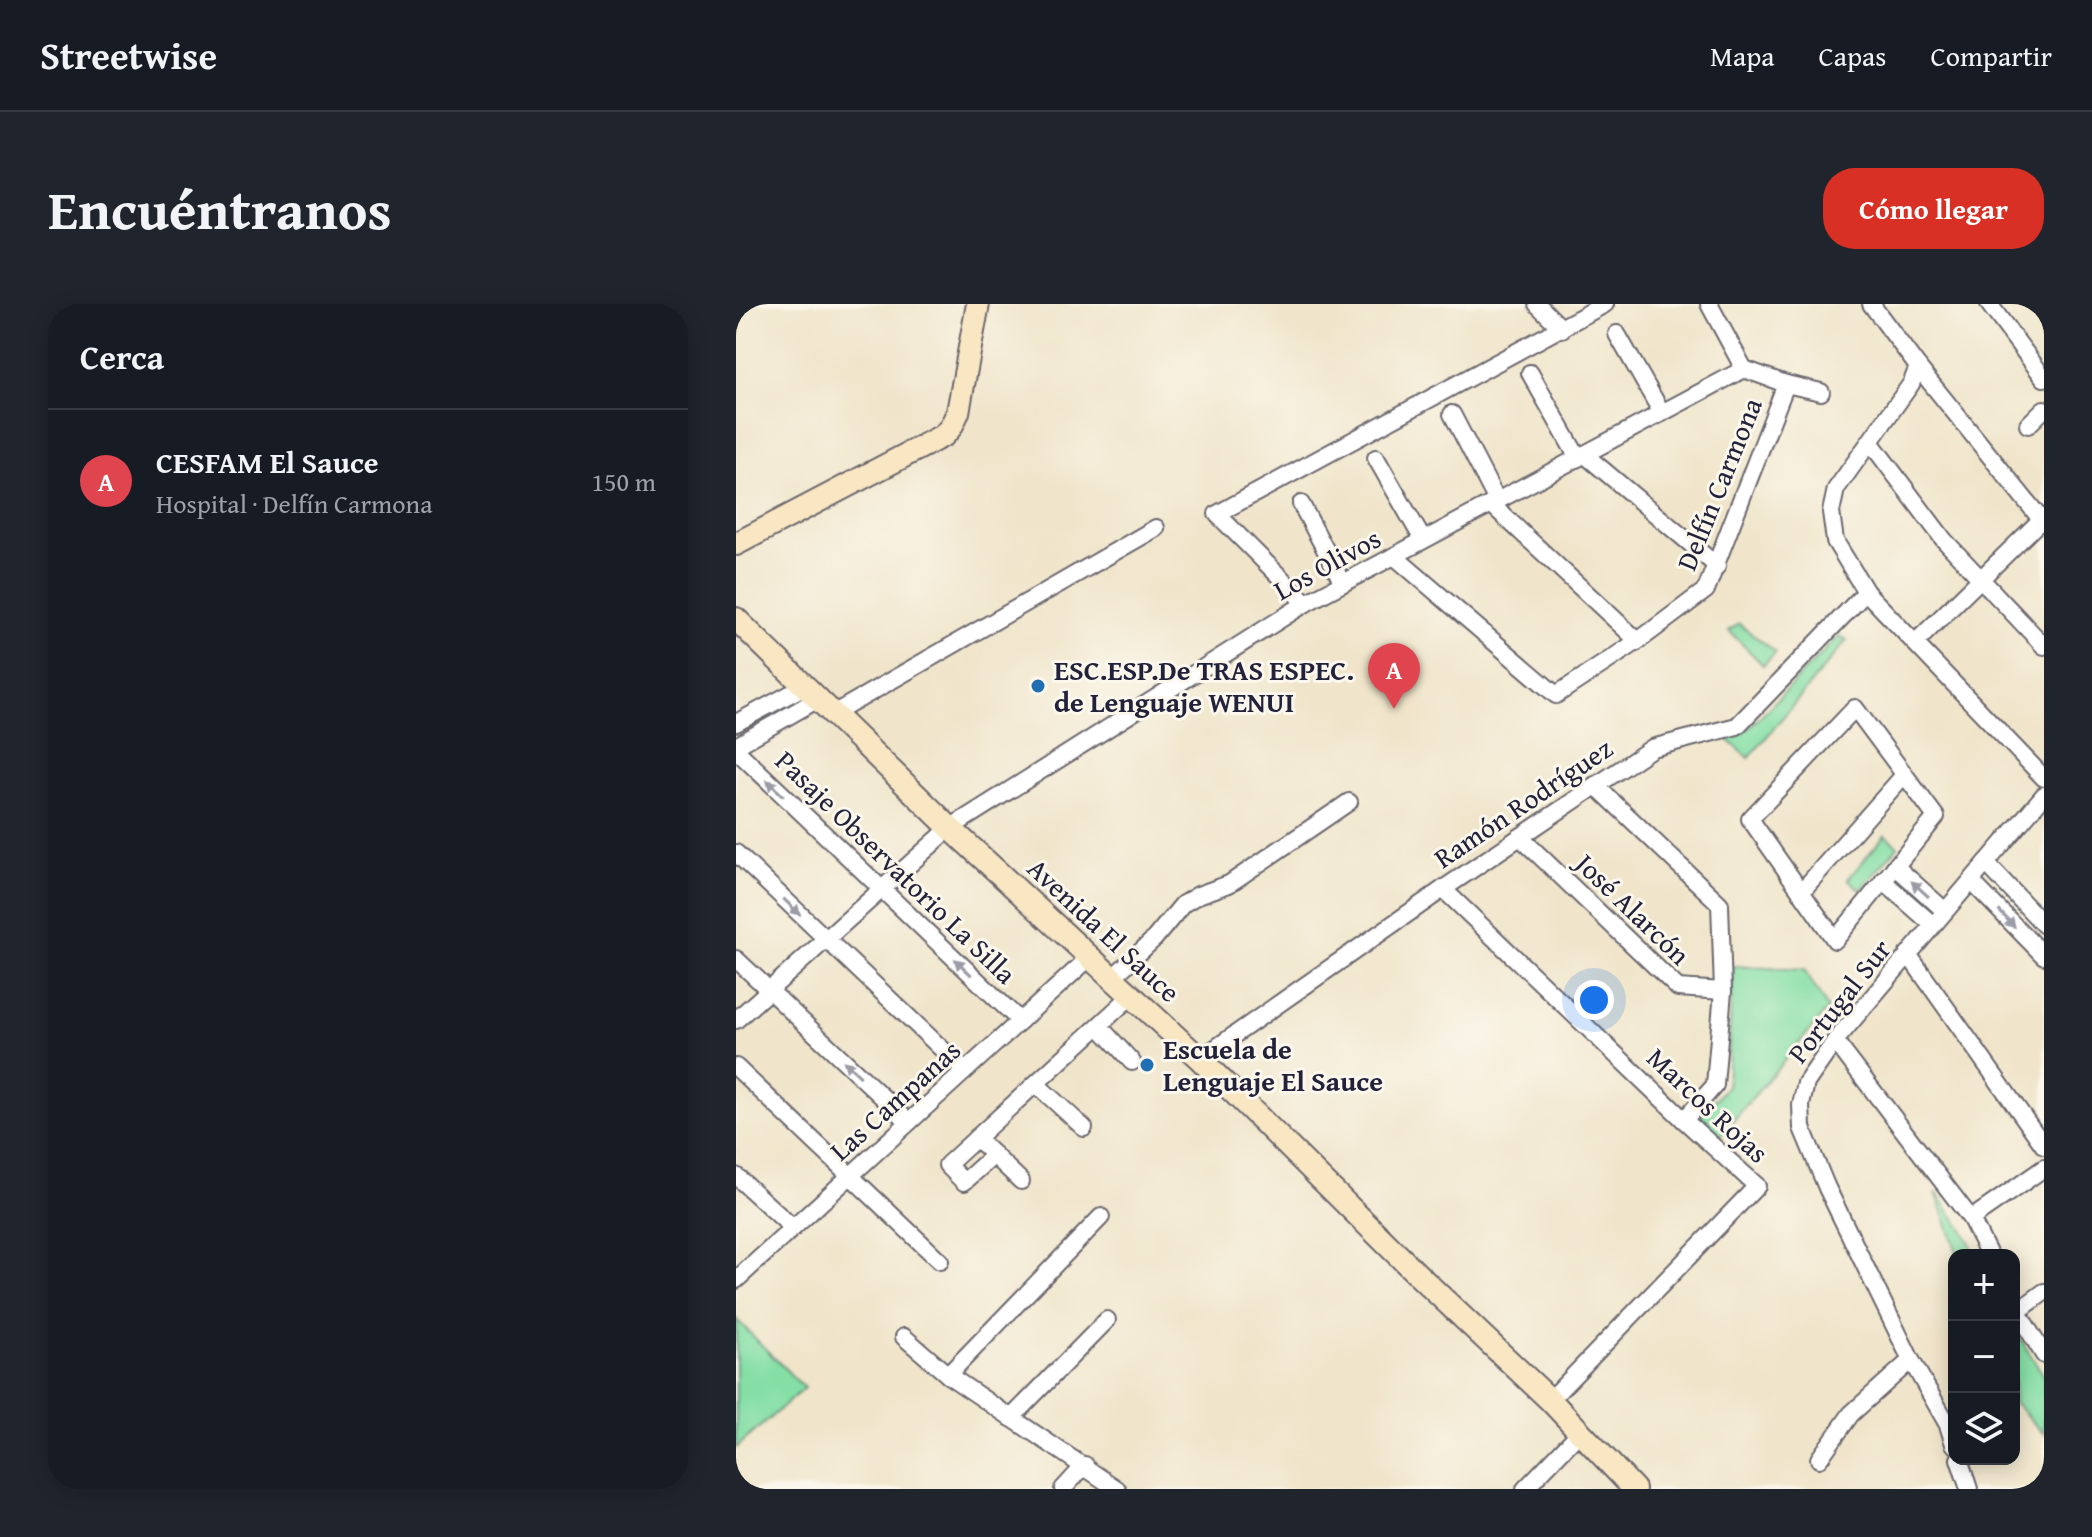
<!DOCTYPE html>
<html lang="es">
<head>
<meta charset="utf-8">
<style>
	:root { --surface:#171b24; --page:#20242c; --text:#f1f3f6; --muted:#9ea1a6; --line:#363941; --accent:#d93025 }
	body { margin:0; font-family:"Gentium Book Plus",serif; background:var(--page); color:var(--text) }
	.controls { position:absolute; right:24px; bottom:24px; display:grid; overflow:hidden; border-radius:16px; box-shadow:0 4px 20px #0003 }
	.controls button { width:72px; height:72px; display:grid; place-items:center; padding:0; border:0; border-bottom:2px solid var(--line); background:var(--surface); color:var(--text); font:40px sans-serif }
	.you { position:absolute; left:858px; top:696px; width:28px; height:28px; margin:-20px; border:6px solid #fff; border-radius:50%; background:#1a73e8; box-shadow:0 0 0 12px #1a73e833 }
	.badge { display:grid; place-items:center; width:52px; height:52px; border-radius:50%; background:var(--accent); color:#fff; font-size:26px; font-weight:700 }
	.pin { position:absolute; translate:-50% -66px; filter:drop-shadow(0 2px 4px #0008) }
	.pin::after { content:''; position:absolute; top:42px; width:28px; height:24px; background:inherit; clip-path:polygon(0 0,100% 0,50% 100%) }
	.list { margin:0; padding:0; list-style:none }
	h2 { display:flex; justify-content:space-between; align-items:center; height:104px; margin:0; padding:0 32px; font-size:34px }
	h2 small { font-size:26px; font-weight:400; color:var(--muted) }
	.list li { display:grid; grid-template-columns:52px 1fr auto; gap:24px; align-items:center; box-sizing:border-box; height:144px; padding:0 32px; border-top:2px solid var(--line) }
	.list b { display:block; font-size:30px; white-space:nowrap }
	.list p { margin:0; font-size:26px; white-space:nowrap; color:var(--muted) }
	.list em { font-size:26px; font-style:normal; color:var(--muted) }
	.icon { flex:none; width:44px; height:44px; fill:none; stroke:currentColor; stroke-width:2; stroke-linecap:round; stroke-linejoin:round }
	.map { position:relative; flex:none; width:1308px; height:1185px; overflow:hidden; border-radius:32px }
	header { display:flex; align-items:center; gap:48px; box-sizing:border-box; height:112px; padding:0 40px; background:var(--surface); border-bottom:2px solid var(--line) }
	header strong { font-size:38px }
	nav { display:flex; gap:44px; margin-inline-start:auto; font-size:28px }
	.intro { display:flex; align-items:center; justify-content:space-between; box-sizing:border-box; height:192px; padding:0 48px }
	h1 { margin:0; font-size:56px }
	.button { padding:20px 36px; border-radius:32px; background:var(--accent); color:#fff; font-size:28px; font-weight:700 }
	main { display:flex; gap:48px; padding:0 48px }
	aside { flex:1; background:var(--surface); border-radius:32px; box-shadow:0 4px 20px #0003 }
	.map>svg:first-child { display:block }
	.green { fill:#85dfa5; stroke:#548070; stroke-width:2 }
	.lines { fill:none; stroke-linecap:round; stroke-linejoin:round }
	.street-casing { stroke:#6a666d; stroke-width:20 }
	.secondary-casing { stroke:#6a666d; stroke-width:26 }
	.street { stroke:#fff; stroke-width:16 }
	.secondary { stroke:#f9e7c3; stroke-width:22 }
	.oneway { fill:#9c9ca7 }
	.poi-dot { fill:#1f6fb2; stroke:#fbf7ec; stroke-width:3 }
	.labels { text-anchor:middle; stroke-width:6; stroke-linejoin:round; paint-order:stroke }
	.street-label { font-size:28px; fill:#22223b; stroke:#fbf7ec }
	.poi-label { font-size:28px; font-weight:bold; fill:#22223b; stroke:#fbf7ec; text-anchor:start }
</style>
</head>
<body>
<header>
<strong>Streetwise</strong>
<nav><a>Mapa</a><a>Capas</a><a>Compartir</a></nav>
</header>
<div class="intro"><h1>Encuéntranos</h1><a class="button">Cómo llegar</a></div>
<main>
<aside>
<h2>Cerca<small></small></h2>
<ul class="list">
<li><span class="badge" style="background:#e0444e">A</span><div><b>CESFAM El Sauce</b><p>Hospital · Delfín Carmona</p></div><em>150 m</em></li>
</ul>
</aside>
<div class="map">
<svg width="1308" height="1185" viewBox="0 0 1308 1185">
	<rect width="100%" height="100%" fill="#fbf7ec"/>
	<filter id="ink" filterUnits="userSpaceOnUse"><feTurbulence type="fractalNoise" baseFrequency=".0125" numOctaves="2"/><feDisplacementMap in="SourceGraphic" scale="16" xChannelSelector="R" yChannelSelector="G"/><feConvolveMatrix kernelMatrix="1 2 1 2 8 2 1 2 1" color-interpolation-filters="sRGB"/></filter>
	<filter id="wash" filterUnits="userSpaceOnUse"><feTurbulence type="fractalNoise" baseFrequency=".006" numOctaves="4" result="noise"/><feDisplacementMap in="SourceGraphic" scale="32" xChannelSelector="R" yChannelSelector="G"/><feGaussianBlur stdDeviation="1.8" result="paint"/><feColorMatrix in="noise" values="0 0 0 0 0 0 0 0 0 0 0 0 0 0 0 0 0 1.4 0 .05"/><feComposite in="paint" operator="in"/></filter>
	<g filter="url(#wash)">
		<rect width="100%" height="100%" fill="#f0e5ca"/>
		<g class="green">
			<polygon points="1003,320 1040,348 1027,361 993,327"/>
			<polygon points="1103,332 1111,336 1013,454 990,434 1012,425"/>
			<polygon points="1149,531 1162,542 1125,586 1112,575"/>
			<polygon points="997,662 1068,666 1092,705 984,832 963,814 991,782"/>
			<polygon points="1200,888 1227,926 1240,951 1222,951"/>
			<polygon points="0,1015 68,1084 0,1144"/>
			<polygon points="1278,1025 1308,1072 1308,1130 1278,1098"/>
		</g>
	</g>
	<g filter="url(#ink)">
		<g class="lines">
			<defs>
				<g id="street">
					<polyline points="801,0 826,25"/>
					<polyline points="973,0 1008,65"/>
					<polyline points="1135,0 1182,63 1175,80 1100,185 1095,208 1099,237 1130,288 1308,474"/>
					<polyline points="1253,0 1308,74"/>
					<polyline points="881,30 926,109"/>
					<polyline points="1182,63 1308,219"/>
					<polyline points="794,69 842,154"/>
					<polyline points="1050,80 1085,88"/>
					<polyline points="716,110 761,197"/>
					<polyline points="1292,121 1308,105"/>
					<polyline points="1135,139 1208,236 1308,342"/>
					<polyline points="848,150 981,262"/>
					<polyline points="640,154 687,236"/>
					<polyline points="565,200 607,279"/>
					<polyline points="755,200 902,337"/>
					<polyline points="658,252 820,391 902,337 970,286 1050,80 1008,65"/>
					<polyline points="570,299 481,210 869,0"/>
					<polyline points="1179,339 1308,213"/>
					<polygon points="1119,404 1200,513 1099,636 1014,515"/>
					<polyline points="97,410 420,224"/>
					<polyline points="0,419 69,382"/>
					<polyline points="0,442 82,395"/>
					<polyline points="0,446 284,717"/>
					<polyline points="859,481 984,600 987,687 979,781 948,816"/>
					<polyline points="784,533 942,684 987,687"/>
					<polyline points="0,549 229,767"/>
					<polyline points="1250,559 1308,621"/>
					<polyline points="1159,562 1209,607"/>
					<polyline points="1147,577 1197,621"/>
					<polyline points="1235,577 1308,652"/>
					<polyline points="707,585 948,816 1021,882 814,1096"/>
					<polyline points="1065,588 1167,472"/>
					<polyline points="1172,650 1308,842"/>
					<polyline points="0,655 173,818"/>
					<polyline points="376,674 418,635 447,600 462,591 493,580 613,498"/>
					<polyline points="0,716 214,524 570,299 1008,65"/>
					<polyline points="363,722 396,758"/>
					<polyline points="1099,737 1235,915 1253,951"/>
					<polyline points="464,755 707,585 916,444 1001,422 1130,288"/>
					<polyline points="0,763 204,957"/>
					<polyline points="300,780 348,824"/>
					<polyline points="240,834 285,877"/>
					<polyline points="258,851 228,878 211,861 395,692"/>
					<polyline points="0,872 57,924"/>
					<polyline points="1235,915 1308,864"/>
					<polyline points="0,976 353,654"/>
					<polyline points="1278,1002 1308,1051"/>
					<polyline points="1281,1008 1308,988"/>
					<polyline points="168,1033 212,1071 381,1185"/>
					<polyline points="212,1071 365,913"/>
					<polyline points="275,1114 371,1016"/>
					<polyline points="1218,1140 1212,1121 1175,1056 1091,884 1066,824 1065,801 1070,779 1099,737 1308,491"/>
					<polyline points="1083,1155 1115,1110 1175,1056"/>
					<polyline points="1223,1155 1233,1185"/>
					<polyline points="327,1185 349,1161"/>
					<polyline points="789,1185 844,1128"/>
				</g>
				<g id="secondary">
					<polyline points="0,240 208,131 215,123 222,108 242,0"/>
					<polyline points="0,315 214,524 464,755 682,971 814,1096 898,1185"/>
				</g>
			</defs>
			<use href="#street" class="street-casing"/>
			<use href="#secondary" class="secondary-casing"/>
			<use href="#street" class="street"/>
			<use href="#secondary" class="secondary"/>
		</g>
		<defs><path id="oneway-solid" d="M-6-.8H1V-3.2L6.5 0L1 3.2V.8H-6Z" transform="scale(2)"/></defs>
		<g class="oneway">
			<use href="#oneway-solid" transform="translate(39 484) rotate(-136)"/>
			<use href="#oneway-solid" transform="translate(1184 585) rotate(-138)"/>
			<use href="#oneway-solid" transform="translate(56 603) rotate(44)"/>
			<use href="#oneway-solid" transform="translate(1271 615) rotate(46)"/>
			<use href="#oneway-solid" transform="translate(227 663) rotate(-136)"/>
			<use href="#oneway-solid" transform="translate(116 765) rotate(-137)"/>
		</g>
	</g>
	<g class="poi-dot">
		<circle cx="302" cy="382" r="8"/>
		<circle cx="411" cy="761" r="8"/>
	</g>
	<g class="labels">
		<g class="street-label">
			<text transform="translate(983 180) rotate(-68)" y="10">Delfín Carmona</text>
			<text transform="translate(591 260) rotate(-29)" y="10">Los Olivos</text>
			<text transform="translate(787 499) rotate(-34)" y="10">Ramón Rodríguez</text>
			<text transform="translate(160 563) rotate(44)" y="10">Pasaje Observatorio La Silla</text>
			<text transform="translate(897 605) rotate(44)" y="10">José Alarcón</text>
			<text transform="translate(368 626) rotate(43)" y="10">Avenida El Sauce</text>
			<text transform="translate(1103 697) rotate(-52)" y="10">Portugal Sur</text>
			<text transform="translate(159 796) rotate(-42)" y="10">Las Campanas</text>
			<text transform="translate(972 801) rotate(43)" y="10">Marcos Rojas</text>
		</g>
		<g class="poi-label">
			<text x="318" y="376">ESC.ESP.De TRAS ESPEC.<tspan x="318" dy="32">de Lenguaje WENUI</tspan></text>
			<text x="427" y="755">Escuela de<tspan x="427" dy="32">Lenguaje El Sauce</tspan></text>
		</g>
	</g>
</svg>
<div class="controls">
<button>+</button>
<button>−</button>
<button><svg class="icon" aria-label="layers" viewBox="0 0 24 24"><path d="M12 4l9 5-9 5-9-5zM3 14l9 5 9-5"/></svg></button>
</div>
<div class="you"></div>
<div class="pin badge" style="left:658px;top:405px;background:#e0444e">A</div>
</div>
</main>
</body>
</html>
